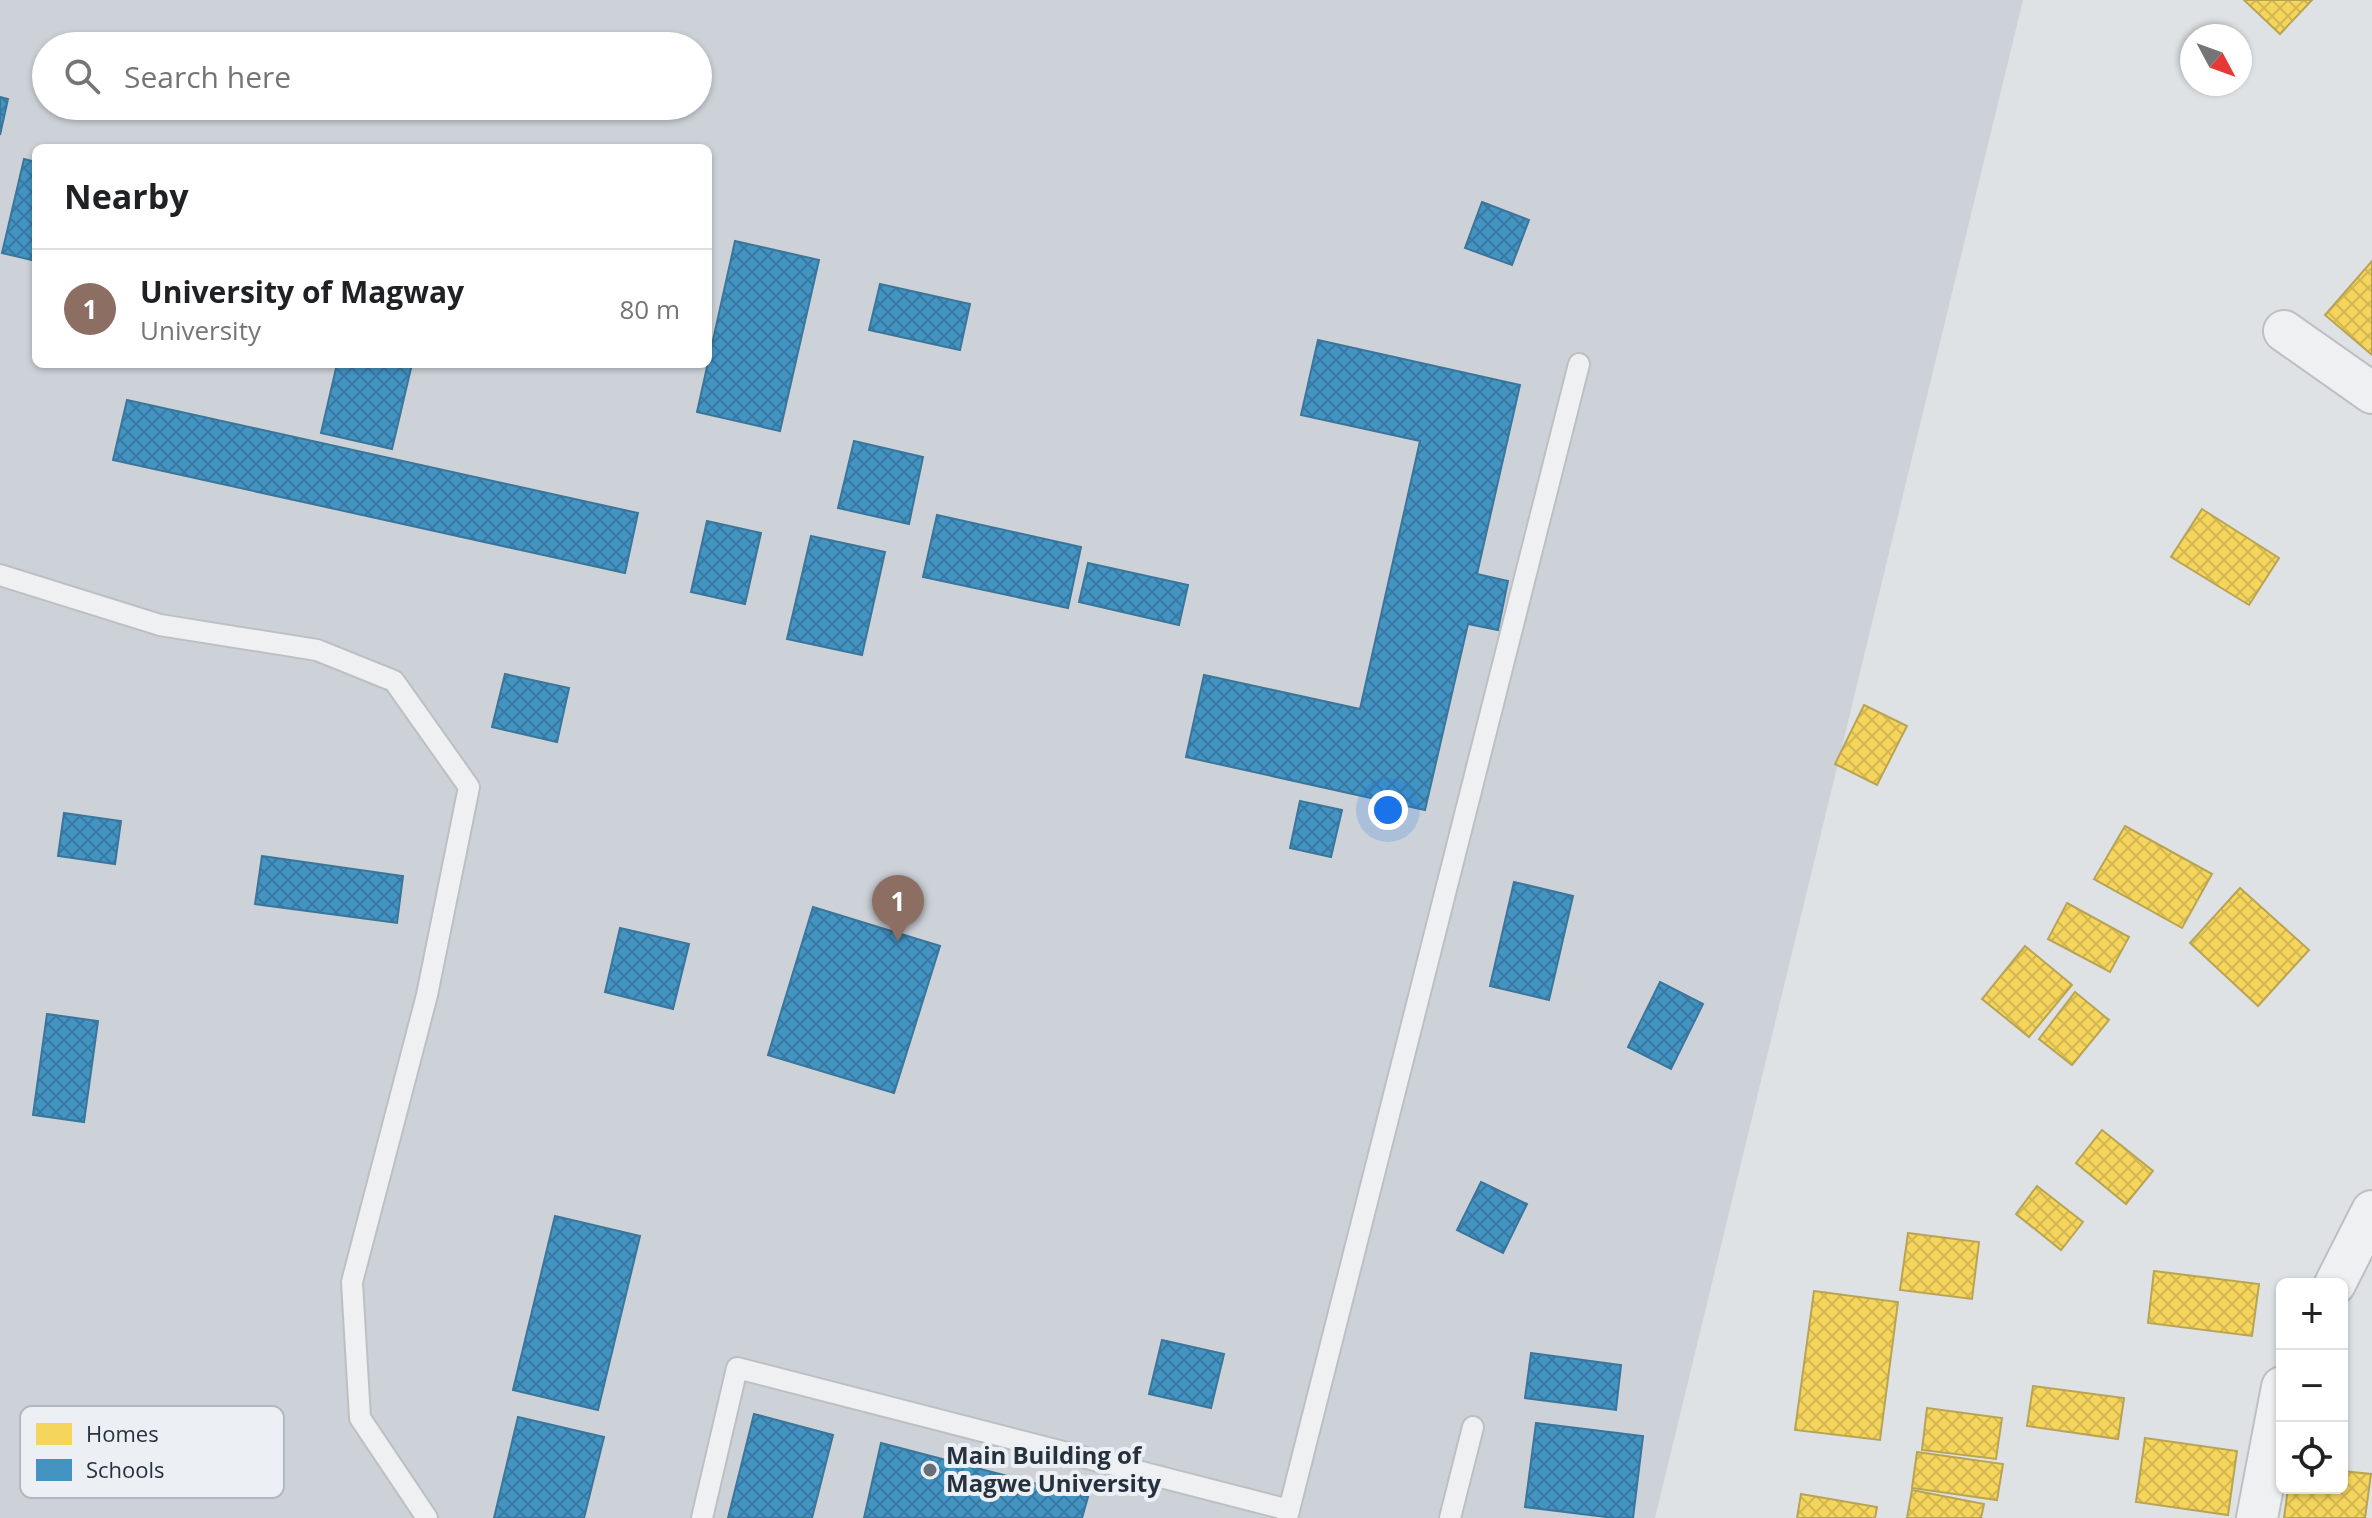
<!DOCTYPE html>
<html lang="en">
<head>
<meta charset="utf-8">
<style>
	:root { --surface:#fff; --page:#f2f2f2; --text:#202124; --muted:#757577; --line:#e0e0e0; --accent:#676f78 }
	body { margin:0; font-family:"Open Sans",sans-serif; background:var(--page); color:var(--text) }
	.controls { position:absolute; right:24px; bottom:24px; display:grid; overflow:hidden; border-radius:12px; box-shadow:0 2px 6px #0004 }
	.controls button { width:72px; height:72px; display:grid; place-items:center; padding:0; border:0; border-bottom:2px solid var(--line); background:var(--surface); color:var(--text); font:40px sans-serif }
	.compass { position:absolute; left:2180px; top:24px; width:72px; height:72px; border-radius:50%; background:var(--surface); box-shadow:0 2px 6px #0004; rotate:131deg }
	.you { position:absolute; left:1388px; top:810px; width:28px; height:28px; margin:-20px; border:6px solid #fff; border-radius:50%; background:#1a73e8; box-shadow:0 0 0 12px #1a73e833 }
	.badge { display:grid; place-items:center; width:52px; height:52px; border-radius:50%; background:var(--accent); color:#fff; font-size:26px; font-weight:700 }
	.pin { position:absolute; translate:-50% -66px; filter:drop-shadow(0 2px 4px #0008) }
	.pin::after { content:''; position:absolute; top:42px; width:28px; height:24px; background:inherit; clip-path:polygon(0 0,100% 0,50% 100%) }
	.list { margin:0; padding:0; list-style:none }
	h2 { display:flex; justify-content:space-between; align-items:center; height:104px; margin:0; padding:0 32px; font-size:34px }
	h2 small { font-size:26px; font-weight:400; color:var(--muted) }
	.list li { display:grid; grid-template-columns:52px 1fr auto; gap:24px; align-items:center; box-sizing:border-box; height:120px; padding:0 32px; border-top:2px solid var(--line) }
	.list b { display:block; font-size:30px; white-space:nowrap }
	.list p { margin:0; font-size:26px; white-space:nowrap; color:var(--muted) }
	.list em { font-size:26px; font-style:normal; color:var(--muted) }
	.icon { flex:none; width:44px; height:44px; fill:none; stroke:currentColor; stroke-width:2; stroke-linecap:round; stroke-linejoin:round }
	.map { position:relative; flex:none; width:2372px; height:1518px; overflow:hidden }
	.search { position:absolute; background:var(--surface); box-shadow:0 2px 6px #0004; left:32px; top:32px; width:680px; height:88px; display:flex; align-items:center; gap:20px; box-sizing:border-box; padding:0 28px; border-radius:44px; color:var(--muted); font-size:30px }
	.panel { position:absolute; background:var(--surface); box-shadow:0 2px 6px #0004; left:32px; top:144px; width:680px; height:224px; border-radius:12px }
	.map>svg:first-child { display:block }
	.built { fill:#cdd2d8; fill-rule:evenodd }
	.homes { fill:url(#homes-cross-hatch); stroke:#b8a453; stroke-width:2 }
	.schools { fill:url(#schools-cross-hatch); stroke:#3a769b; stroke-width:2 }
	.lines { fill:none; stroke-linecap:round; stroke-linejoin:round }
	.lane-casing { stroke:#bdc0c3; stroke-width:24 }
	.street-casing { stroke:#bdc0c3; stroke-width:44 }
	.lane { stroke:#eef0f1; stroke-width:20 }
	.street { stroke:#eef0f1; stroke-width:40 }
	.poi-dot { fill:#676f78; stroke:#ecf0f5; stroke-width:3 }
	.labels { text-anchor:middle; stroke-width:8; stroke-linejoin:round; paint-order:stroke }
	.poi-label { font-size:24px; font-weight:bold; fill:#26313e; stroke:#ecf0f5; text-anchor:start }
	.key { fill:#ecf0f5; stroke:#b1b7be; stroke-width:2 }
	.key-label { font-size:22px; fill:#26313e }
</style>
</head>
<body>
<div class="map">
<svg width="2372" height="1518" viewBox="0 0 2372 1518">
	<defs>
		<pattern id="homes-cross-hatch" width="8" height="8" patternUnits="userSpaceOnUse" patternTransform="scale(2)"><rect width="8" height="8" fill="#f6d55c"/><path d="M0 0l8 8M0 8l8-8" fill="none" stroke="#d3b751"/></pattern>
		<pattern id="schools-cross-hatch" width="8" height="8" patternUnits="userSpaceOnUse" patternTransform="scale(2)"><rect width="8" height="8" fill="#4393c3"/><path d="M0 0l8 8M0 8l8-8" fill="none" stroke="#3879a0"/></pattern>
	</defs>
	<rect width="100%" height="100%" fill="#dfe2e5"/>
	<path class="built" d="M0,0H2023L1655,1518H0ZM46,46H698V106H46ZM36,148H708V364H36Z"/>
	<g class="homes">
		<polygon points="2244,0 2312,0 2280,34"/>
		<polygon points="2372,261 2372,355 2325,315"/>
		<polygon points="2202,509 2279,558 2249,605 2171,557"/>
		<polygon points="1864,705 1907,726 1877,785 1835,764"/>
		<polygon points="2125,826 2212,874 2182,928 2094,879"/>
		<polygon points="2240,888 2309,950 2258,1006 2190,943"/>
		<polygon points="2067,903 2129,937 2110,972 2048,939"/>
		<polygon points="2025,946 2072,985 2029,1037 1982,999"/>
		<polygon points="2075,992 2109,1020 2072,1065 2039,1039"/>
		<polygon points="2102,1130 2153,1171 2126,1204 2076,1163"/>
		<polygon points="2037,1186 2083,1222 2061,1250 2016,1214"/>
		<polygon points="1908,1233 1979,1242 1972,1299 1900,1290"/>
		<polygon points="2154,1271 2259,1284 2252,1336 2148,1323"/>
		<polygon points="1814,1291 1898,1302 1880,1440 1795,1430"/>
		<polygon points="2033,1386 2124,1398 2118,1439 2027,1426"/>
		<polygon points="1927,1408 2002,1418 1996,1459 1922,1450"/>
		<polygon points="2145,1438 2237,1451 2228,1515 2136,1502"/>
		<polygon points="1917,1452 2003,1464 1997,1500 1912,1488"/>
		<polygon points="2342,1471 2371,1474 2365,1518 2284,1518 2288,1488 2342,1488"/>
		<polygon points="1912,1490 1984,1504 1981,1518 1907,1518"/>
		<polygon points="1801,1494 1877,1507 1875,1518 1797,1518"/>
	</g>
	<g class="schools">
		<polygon points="0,97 8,99 0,135"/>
		<polygon points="24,159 36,162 36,261 2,253"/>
		<polygon points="1482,202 1529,220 1512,265 1465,248"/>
		<polygon points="735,241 819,260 780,431 697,412"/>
		<polygon points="880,284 970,304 960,350 869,330"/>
		<polygon points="1318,340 1520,385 1477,574 1508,581 1498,630 1468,624 1425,810 1186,757 1204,675 1360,709 1420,441 1301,415"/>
		<polygon points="337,364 412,364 392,449 321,433"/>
		<polygon points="127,400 638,513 625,573 113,460"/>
		<polygon points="854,441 923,457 909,524 838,508"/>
		<polygon points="937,515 1081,547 1068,608 923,577"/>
		<polygon points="707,521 761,533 745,604 691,592"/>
		<polygon points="811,536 885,552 862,655 787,639"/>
		<polygon points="1088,563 1188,585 1179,625 1079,602"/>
		<polygon points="505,674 569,688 557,742 492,727"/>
		<polygon points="1300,801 1342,810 1331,857 1290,848"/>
		<polygon points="64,813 121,821 115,864 58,856"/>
		<polygon points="262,856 403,876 397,923 255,904"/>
		<polygon points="1514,882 1573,896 1549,1000 1490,986"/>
		<polygon points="813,907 940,946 894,1093 768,1055"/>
		<polygon points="620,928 689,944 673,1009 605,992"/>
		<polygon points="1660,982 1703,1004 1671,1069 1628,1047"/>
		<polygon points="47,1014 98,1021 84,1122 33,1115"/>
		<polygon points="1481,1182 1527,1204 1503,1253 1457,1230"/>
		<polygon points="555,1216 640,1236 598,1410 513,1390"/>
		<polygon points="1162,1340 1224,1354 1211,1408 1149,1394"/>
		<polygon points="1531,1353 1621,1365 1616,1410 1525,1398"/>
		<polygon points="754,1414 833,1435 812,1518 728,1518"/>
		<polygon points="518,1417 604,1437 584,1518 494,1518"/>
		<polygon points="1536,1423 1643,1436 1633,1518 1614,1518 1525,1507"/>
		<polygon points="881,1443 1088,1497 1082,1518 864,1518"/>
	</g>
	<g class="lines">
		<defs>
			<g id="lane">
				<polyline points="0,575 160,625 317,650 394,681 469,787 427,995 352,1282 360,1418 427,1518"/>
				<polyline points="1289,1510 1579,364"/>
				<polyline points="702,1518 737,1368 1289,1510 1287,1518"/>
				<polyline points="1450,1518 1473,1427"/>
			</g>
			<g id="street">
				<polyline points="2284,331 2372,393"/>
				<polyline points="2335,1284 2372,1211"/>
				<polyline points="2257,1518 2282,1387"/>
			</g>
		</defs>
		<use href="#lane" class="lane-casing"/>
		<use href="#street" class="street-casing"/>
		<use href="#lane" class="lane"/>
		<use href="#street" class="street"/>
	</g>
	<circle class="poi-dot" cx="930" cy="1470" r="8"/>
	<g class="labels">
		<g class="poi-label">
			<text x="946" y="1464">Main Building of<tspan x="946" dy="28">Magwe University</tspan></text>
		</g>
	</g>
	<rect x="20" y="1406" width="264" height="92" rx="12" class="key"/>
	<rect x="36" y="1423" width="36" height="22" fill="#f6d55c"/>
	<rect x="36" y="1459" width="36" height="22" fill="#4393c3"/>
	<g class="key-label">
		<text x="86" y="1442">Homes</text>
		<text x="86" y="1478">Schools</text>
	</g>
</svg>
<div class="controls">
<button>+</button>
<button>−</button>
<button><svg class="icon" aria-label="locate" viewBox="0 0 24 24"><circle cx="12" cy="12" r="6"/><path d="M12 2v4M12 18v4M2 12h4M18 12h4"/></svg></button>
</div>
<svg class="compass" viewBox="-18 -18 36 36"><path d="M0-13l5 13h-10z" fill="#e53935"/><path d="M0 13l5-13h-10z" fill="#757577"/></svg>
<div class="you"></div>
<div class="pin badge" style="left:898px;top:941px;background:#8d6e63">1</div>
<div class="search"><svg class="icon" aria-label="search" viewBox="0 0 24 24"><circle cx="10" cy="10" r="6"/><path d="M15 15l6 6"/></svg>Search here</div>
<section class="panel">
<h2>Nearby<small></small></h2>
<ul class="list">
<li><span class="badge" style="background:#8d6e63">1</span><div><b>University of Magway</b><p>University</p></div><em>80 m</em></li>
</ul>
</section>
</div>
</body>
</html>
